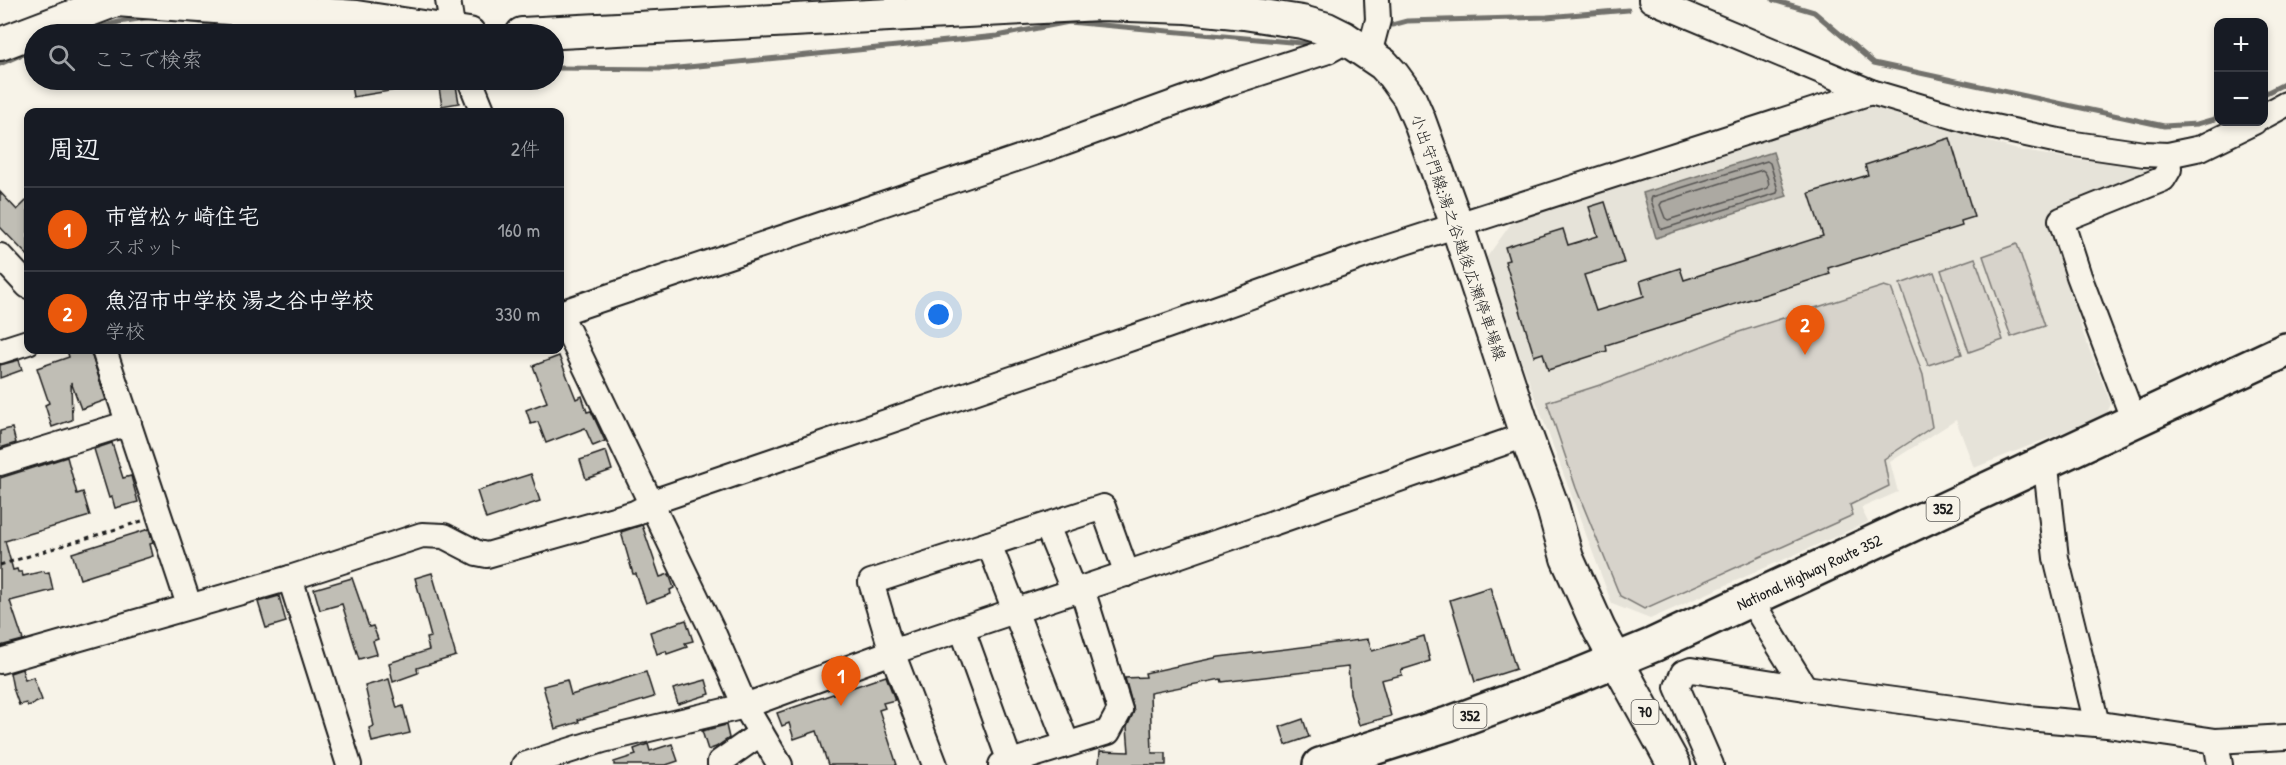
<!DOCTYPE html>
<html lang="ja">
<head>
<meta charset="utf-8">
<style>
	:root { --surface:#171b24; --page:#20242c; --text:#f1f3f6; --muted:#9ea1a6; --line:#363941; --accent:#ea580c }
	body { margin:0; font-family:"Patrick Hand","Klee One",sans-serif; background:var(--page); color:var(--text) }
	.controls { position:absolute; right:18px; top:18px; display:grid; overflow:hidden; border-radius:12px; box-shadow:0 3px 9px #0003 }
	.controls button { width:54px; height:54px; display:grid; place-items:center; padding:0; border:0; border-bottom:2px solid var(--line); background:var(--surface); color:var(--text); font:30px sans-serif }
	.you { position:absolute; left:939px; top:315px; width:21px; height:21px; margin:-15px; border:4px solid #fff; border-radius:50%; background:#1a73e8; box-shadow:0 0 0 9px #1a73e833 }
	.badge { display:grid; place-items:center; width:39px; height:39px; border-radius:50%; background:var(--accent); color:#fff; font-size:20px; font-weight:700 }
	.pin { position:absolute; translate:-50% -50px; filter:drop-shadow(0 2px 3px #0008) }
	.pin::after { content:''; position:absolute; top:32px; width:21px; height:18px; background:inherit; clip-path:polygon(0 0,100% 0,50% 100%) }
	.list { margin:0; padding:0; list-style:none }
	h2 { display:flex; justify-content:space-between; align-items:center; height:78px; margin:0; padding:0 24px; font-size:26px }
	h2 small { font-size:20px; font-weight:400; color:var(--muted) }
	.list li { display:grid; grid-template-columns:39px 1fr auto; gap:18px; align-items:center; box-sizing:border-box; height:84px; padding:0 24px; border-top:2px solid var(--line) }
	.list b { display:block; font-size:22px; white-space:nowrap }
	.list p { margin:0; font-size:20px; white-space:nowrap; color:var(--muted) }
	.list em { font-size:20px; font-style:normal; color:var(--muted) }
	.icon { flex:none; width:33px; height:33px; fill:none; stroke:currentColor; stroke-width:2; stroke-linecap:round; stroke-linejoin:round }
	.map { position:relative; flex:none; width:2286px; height:765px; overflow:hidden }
	.search { position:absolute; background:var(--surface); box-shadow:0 3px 9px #0003; left:24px; top:24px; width:540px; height:66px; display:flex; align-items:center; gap:15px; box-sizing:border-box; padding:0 21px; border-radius:33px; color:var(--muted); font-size:22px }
	.panel { position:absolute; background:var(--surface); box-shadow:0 3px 9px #0003; left:24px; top:108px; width:540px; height:246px; border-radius:12px }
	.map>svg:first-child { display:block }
	.built { fill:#e6e3d9 }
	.green { fill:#d7d3cb; stroke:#7a7874; stroke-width:1.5 }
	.water { fill:#aca9a2; stroke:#72716c; stroke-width:1.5 }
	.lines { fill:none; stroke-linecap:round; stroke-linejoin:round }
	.shore { stroke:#565452; stroke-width:1.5 }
	.stream { stroke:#72716c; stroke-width:5 }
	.building { fill:#c0beb5; stroke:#1c1c1c; stroke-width:1.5 }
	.minor-casing { stroke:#1c1c1c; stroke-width:28 }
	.major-casing { stroke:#1c1c1c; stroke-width:36 }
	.highway-casing { stroke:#1c1c1c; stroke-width:38 }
	.path { stroke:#1c1c1c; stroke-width:3; stroke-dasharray:4.5 4.5; stroke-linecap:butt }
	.minor { stroke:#f7f3e8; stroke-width:24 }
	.major { stroke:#f7f3e8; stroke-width:32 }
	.highway { stroke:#f7f3e8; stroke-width:33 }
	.labels { text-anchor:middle; stroke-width:6; stroke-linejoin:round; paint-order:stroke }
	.shield { fill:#f7f3e8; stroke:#5e5c59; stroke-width:1.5 }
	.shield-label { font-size:15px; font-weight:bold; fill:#1c1c1c }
	.street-label { font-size:16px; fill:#1c1c1c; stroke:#f7f3e8 }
</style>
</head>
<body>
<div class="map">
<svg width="2286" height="765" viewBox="0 0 2286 765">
	<rect width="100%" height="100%" fill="#f7f3e8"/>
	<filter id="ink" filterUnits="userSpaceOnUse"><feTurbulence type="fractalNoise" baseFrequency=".0167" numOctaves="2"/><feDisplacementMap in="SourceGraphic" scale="12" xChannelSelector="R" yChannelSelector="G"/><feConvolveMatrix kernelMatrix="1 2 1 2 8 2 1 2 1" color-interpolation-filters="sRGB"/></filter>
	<g filter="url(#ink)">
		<polygon class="built" points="1863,105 2018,150 2077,160 2140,164 2158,170 2096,200 2048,215 2084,336 2111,404 2106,415 1974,468 1956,420 1890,462 1898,492 1861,508 1868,522 1650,619 1612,604 1484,261 1521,210"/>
		<g class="green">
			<polygon points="2017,244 2045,326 2011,337 1983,256"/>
			<polygon points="1975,258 2003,340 1969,352 1941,270"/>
			<polygon points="1934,272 1962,354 1928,365 1900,284"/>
			<polygon points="1884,286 1891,288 1923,375 1932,427 1884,459 1889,486 1850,505 1853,515 1644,609 1620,596 1576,488 1547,402 1603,384 1739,332"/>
		</g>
		<polygon class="water" points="1773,152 1787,196 1656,238 1643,193"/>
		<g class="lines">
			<g class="shore">
				<polygon points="1767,161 1770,163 1778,190 1777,193 1663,229 1660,228 1651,200 1652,197"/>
				<path d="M1762,170C1767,172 1770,184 1768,188L1668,220L1665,218L1660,205L1662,202Z"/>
			</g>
			<g class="stream">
				<polyline points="1773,0 1814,12 1874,63 2164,126 2197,124 2218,118"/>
				<polyline points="187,20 281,34"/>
				<polyline points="1392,25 1407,21 1547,17 1628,10"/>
				<polyline points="76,34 119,22 152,17"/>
				<polyline points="0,64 34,49"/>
				<polyline points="554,68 668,69 997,36 1069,22 1312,44"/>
				<polyline points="2264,94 2286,83"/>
			</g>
		</g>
		<g class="building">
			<polygon points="350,80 413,80 413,87 353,97"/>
			<polygon points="455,80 459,103 442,106 438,82"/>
			<polygon points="1950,138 1974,217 1961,221 1962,226 1828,268 1830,274 1606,345 1607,351 1548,370 1543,353 1534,356 1505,261 1509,260 1505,247 1563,229 1568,245 1598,236 1589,207 1605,202 1624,263 1584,275 1596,311 1644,296 1640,281 1680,268 1684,280 1823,236 1809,193 1868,175 1865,165"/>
			<polygon points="0,192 17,210 28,199 28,256 0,227"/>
			<polygon points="67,350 90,350 106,400 81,409 71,382 72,420 52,427 45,405 49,403 37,368 69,357"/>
			<polygon points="559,356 576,399 582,396 587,412 591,411 605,441 593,446 585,428 546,443 538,422 531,424 526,410 547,402 533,366"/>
			<polygon points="19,360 22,370 0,378 0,365"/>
			<polygon points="12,428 16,443 0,448 0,431"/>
			<polygon points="112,443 123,478 131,476 138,502 115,508 112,497 109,498 94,449"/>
			<polygon points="606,451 612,470 586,479 580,460"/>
			<polygon points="67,457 77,494 83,492 90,516 5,541 13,570 17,569 18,572 22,572 23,576 44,571 45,573 49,572 53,590 10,601 23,640 0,646 0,478"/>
			<polygon points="531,474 540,501 486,519 477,491"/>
			<polygon points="642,525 660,577 669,574 674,588 670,590 671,594 646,603 636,574 633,574 621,532"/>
			<polygon points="149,529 153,543 150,544 153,556 80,579 72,553"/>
			<polygon points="432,573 456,656 417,668 418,673 393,682 389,663 429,650 426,638 431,637 415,578"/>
			<polygon points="352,578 369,627 373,626 378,639 373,641 377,654 359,659 342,604 320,610 314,589"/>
			<polygon points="1490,587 1516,669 1475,682 1450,600"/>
			<polygon points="279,596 286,622 266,628 258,602"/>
			<polygon points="686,620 693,641 685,643 687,647 667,654 666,651 657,654 650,632"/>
			<polygon points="1424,636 1430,661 1401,670 1402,675 1381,680 1391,716 1359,725 1350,693 1348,667 1222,682 1221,679 1150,693 1152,753 1166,753 1166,765 1099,765 1100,751 1129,752 1127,727 1134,711 1125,678 1146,677 1145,673 1219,657 1368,639 1372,651"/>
			<polygon points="22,669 25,680 33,677 42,700 28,706 26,703 19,705 13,688 10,673"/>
			<polygon points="646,672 654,697 578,720 579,722 555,729 543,686 567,680 571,695"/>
			<polygon points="886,676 895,700 883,703 885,708 879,710 897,765 828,765 817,731 794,739 789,723 782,726 777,713"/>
			<polygon points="389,679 397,708 403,706 410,733 372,742 369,728 374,726 365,686"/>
			<polygon points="706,680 710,694 678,704 673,689"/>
			<polygon points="1303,719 1309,737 1286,745 1280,727"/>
			<polygon points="726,725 729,738 716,747 708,750 702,731"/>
			<polygon points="648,744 650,751 672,744 678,761 666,765 614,765 614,762 636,755 634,749"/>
		</g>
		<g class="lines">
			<defs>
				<g id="minor">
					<polyline points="448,0 453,34"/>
					<polyline points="1651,0 1871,92 1980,124 2068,143 2144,154 2168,155 2201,148 2254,122"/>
					<polyline points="1369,54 1378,20 1377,0"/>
					<polyline points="470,80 483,112"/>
					<polyline points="2264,116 2286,104"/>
					<polyline points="0,256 28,286"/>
					<polyline points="560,313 1054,146 1226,84 1328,51 1339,45 1343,37"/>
					<polyline points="560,314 712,630 745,706 780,765"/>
					<polyline points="104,350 189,605"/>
					<polyline points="0,351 28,342"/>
					<polyline points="2137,421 2129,408 2079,276 2061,220 2163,179 2169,169 2168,155"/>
					<polyline points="0,463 129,423"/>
					<polyline points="2042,463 2047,476 2056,558 2097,724"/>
					<polyline points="1047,526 1074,592"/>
					<polyline points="989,544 1067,744"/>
					<polyline points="290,578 349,765"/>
					<polyline points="1750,599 1805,688"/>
					<polyline points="962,629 1010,762"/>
					<polyline points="0,661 290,578 422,535 444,536 477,553 487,555 635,513 664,498 1167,326 1374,252 1871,92"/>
					<polyline points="2216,741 2220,765"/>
					<polyline points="524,765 603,740 745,706 892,652 1143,568 1526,435"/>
					<polyline points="720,765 720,762 761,733"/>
					<polyline points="935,765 892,652 871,582 1103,507 1127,574"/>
					<polyline points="1001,765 1108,732 1120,710 1082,589"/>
					<polyline points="1711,765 1677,687 1683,673 1691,670 1805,688 2027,718 2107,725 2216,741 2286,737"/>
				</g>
				<g id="major">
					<polyline points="522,34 1100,4 1187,7 1244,13 1302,22 1327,29 1343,37 1383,64 1393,75 1409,97 1419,120 1457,225 1526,435 1553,508 1567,558 1599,629 1674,765"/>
					<polyline points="0,44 116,0 356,17 469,34"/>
				</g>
				<polyline id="highway" points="1320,765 1448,724 1575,677 1653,645 2286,350"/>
			</defs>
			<use href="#minor" class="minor-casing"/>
			<use href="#major" class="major-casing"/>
			<use href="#highway" class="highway-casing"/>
			<polyline class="path" points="0,565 142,521"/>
			<use href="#minor" class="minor"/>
			<use href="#major" class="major"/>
			<use href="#highway" class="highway"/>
		</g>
	</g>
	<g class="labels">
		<g class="shield">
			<rect x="1926.5" y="497" width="33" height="24" rx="4.5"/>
			<rect x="1631.5" y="700" width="27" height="24" rx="4.5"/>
			<rect x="1453.5" y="704" width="33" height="24" rx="4.5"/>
		</g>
		<g class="shield-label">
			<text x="1943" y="514">352</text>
			<text x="1645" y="717">70</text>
			<text x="1470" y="721">352</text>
		</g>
		<g class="street-label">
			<text transform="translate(1459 237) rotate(71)" y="6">小出守門線;湯之谷越後広瀬停車場線</text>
			<text transform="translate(1809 572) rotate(-25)" y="6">National Highway Route 352</text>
		</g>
	</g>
</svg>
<div class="controls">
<button>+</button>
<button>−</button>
</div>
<div class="you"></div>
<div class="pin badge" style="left:841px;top:706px">1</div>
<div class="pin badge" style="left:1805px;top:355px">2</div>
<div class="search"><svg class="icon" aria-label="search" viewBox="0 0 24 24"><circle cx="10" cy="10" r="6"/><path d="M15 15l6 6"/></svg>ここで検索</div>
<section class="panel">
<h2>周辺<small>2件</small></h2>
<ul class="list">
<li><span class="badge">1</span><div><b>市営松ヶ崎住宅</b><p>スポット</p></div><em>160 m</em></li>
<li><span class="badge">2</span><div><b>魚沼市中学校 湯之谷中学校</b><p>学校</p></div><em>330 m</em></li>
</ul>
</section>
</div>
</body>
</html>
